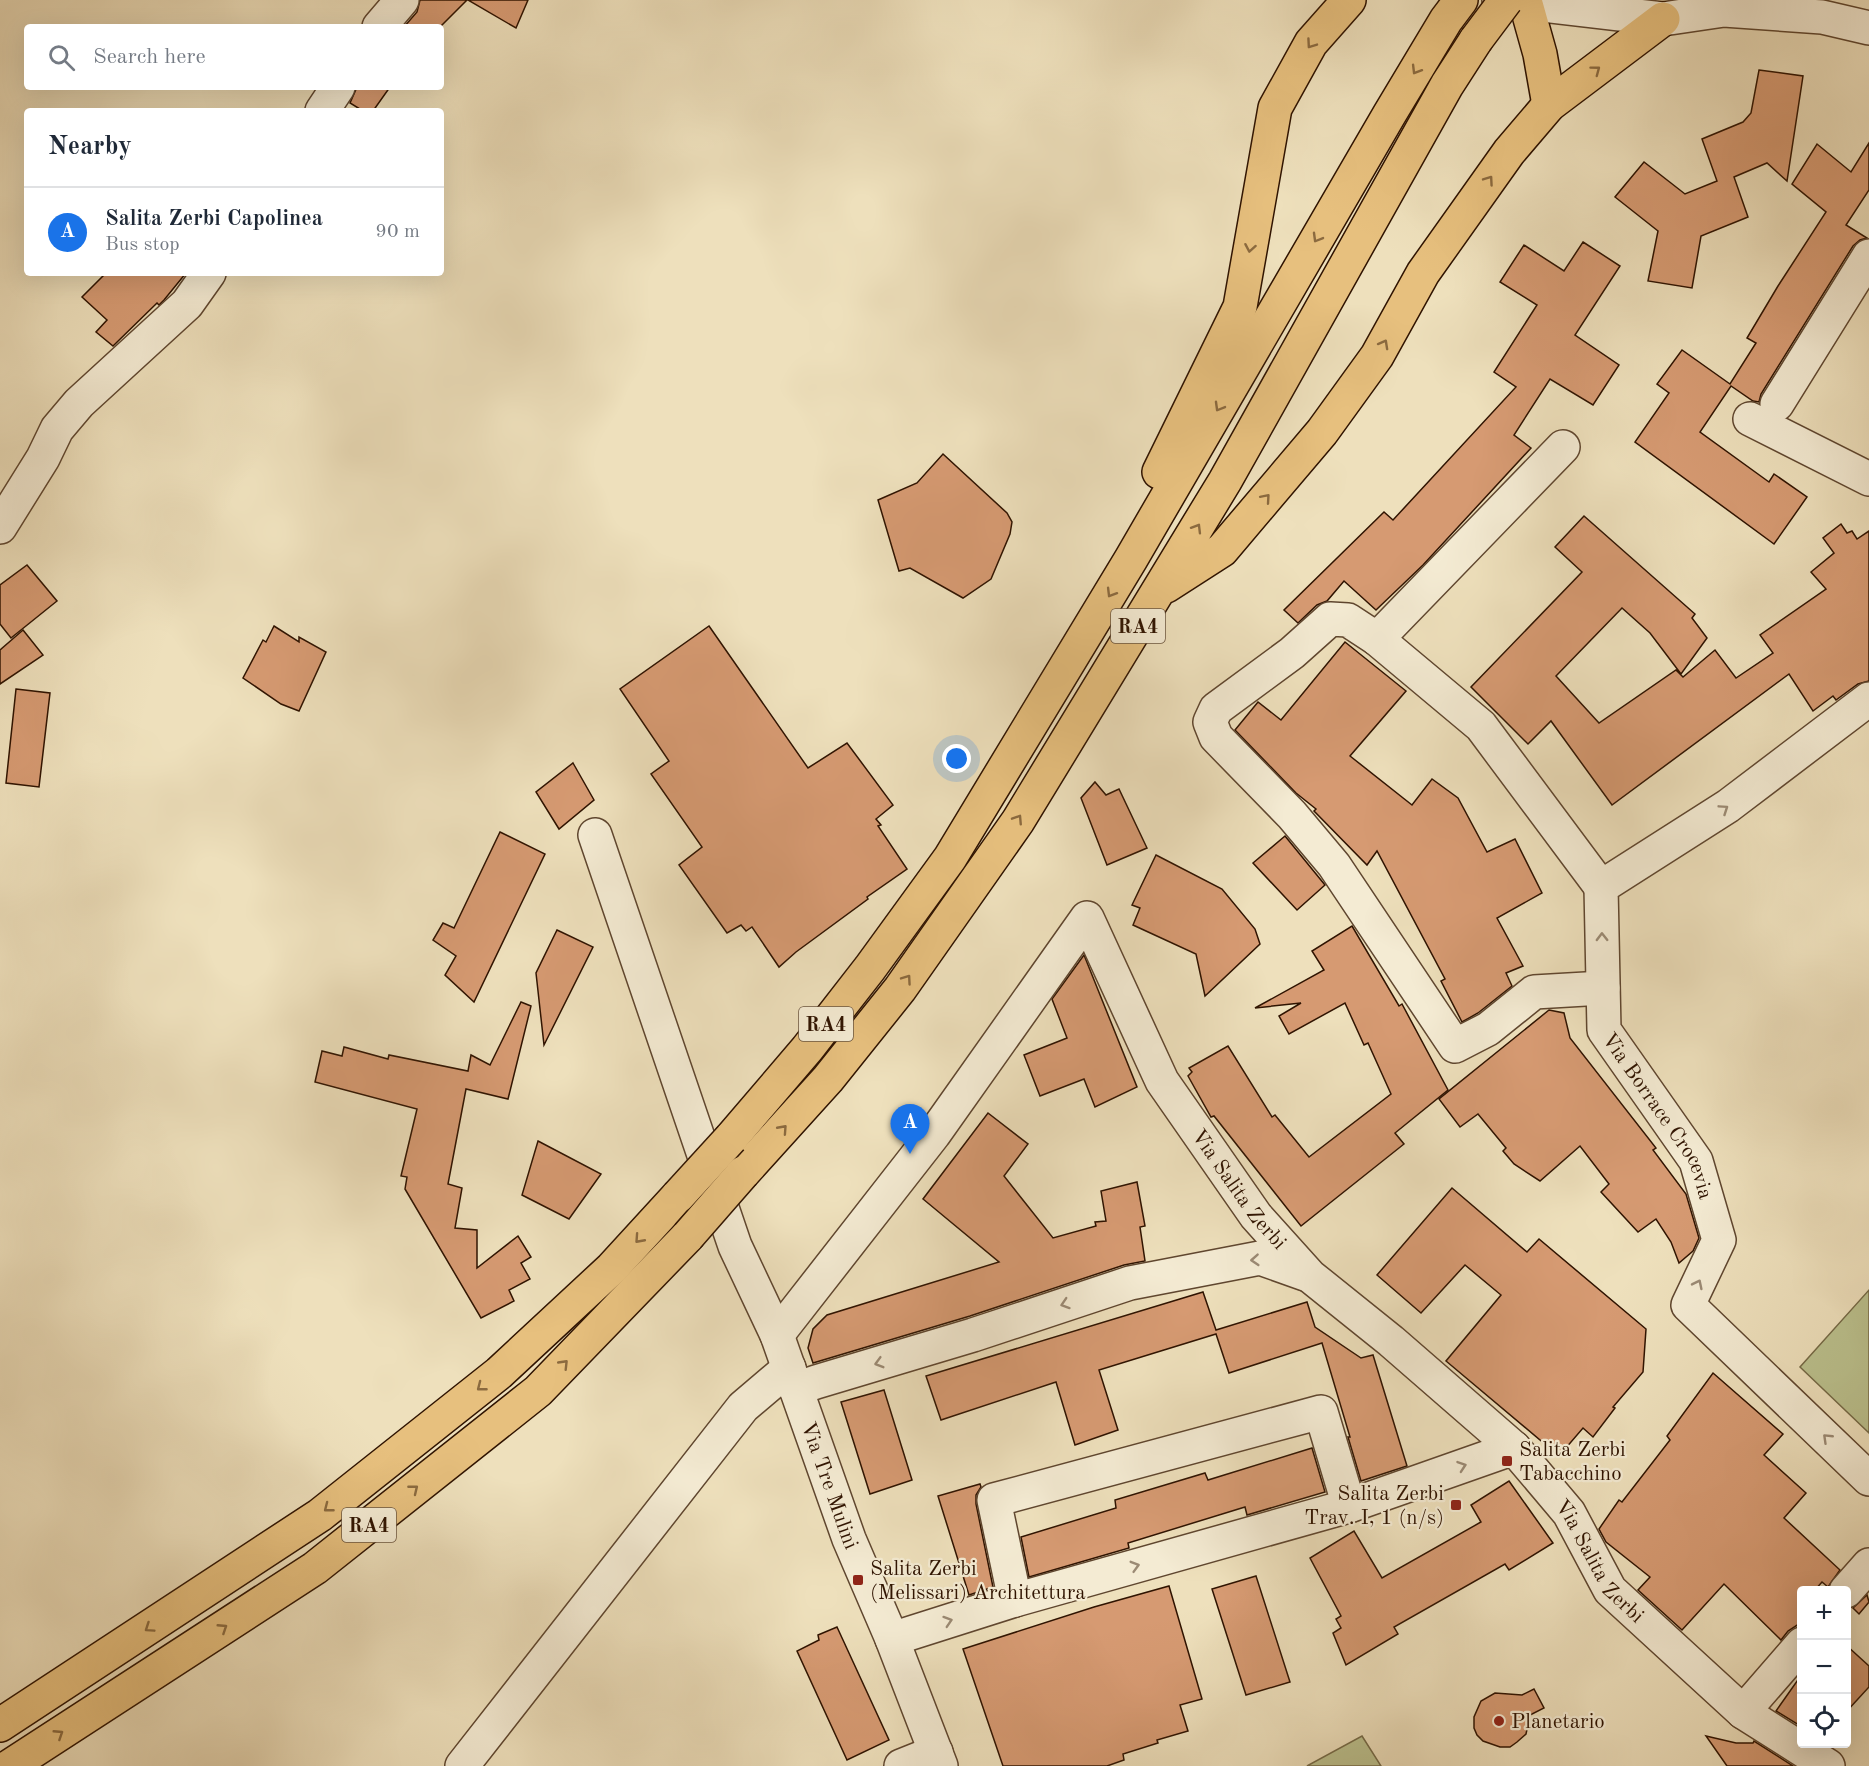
<!DOCTYPE html>
<html lang="en">
<head>
<meta charset="utf-8">
<style>
	:root { --surface:#fff; --page:#f2f2f3; --text:#1f2937; --muted:#747a83; --line:#e0e1e3; --accent:#1a73e8 }
	body { margin:0; font-family:"Old Standard TT",serif; background:var(--page); color:var(--text) }
	.controls { position:absolute; right:18px; bottom:18px; display:grid; overflow:hidden; border-radius:6px; box-shadow:0 6px 24px #0002 }
	.controls button { width:54px; height:54px; display:grid; place-items:center; padding:0; border:0; border-bottom:2px solid var(--line); background:var(--surface); color:var(--text); font:30px sans-serif }
	.you { position:absolute; left:957px; top:759px; width:21px; height:21px; margin:-15px; border:4px solid #fff; border-radius:50%; background:#1a73e8; box-shadow:0 0 0 9px #1a73e833 }
	.badge { display:grid; place-items:center; width:39px; height:39px; border-radius:50%; background:var(--accent); color:#fff; font-size:20px; font-weight:700 }
	.pin { position:absolute; translate:-50% -50px; filter:drop-shadow(0 2px 3px #0008) }
	.pin::after { content:''; position:absolute; top:32px; width:21px; height:18px; background:inherit; clip-path:polygon(0 0,100% 0,50% 100%) }
	.list { margin:0; padding:0; list-style:none }
	h2 { display:flex; justify-content:space-between; align-items:center; height:78px; margin:0; padding:0 24px; font-size:26px }
	h2 small { font-size:20px; font-weight:400; color:var(--muted) }
	.list li { display:grid; grid-template-columns:39px 1fr auto; gap:18px; align-items:center; box-sizing:border-box; height:90px; padding:0 24px; border-top:2px solid var(--line) }
	.list b { display:block; font-size:22px; white-space:nowrap }
	.list p { margin:0; font-size:20px; white-space:nowrap; color:var(--muted) }
	.list em { font-size:20px; font-style:normal; color:var(--muted) }
	.icon { flex:none; width:33px; height:33px; fill:none; stroke:currentColor; stroke-width:2; stroke-linecap:round; stroke-linejoin:round }
	.map { position:relative; flex:none; width:1869px; height:1766px; overflow:hidden }
	.search { position:absolute; background:var(--surface); box-shadow:0 6px 24px #0002; left:24px; top:24px; width:420px; height:66px; display:flex; align-items:center; gap:15px; box-sizing:border-box; padding:0 21px; border-radius:6px; color:var(--muted); font-size:22px }
	.panel { position:absolute; background:var(--surface); box-shadow:0 6px 24px #0002; left:24px; top:108px; width:420px; height:168px; border-radius:6px }
	.map>svg:first-child { display:block }
	.green { fill:#bbc18e; stroke:#756a47; stroke-width:1.5 }
	.building { fill:#d69a72; stroke:#2f1300; stroke-width:1.5 }
	.lines { fill:none; stroke-linecap:round; stroke-linejoin:round }
	.minor-casing { stroke:#5f462f; stroke-width:36 }
	.highway-casing { stroke:#2f1300; stroke-width:36 }
	.minor { stroke:#f4ebd3; stroke-width:33 }
	.highway { stroke:#e7c07e; stroke-width:33 }
	.highway-bridge-casing { stroke:#2f1300; stroke-width:36; stroke-linecap:butt }
	.highway-bridge { stroke:#e7c07e; stroke-width:33 }
	.oneway { stroke:#8b6a3f }
	.oneway2 { stroke:#9b8a74 }
	.poi-dot { fill:#8f2418; stroke:#f4ebd3; stroke-width:2 }
	.labels { text-anchor:middle; stroke-width:4.5; stroke-linejoin:round; paint-order:stroke }
	.shield { fill:#f4ebd3; stroke:#6a543f; stroke-width:1.5 }
	.shield-label { font-size:20px; font-weight:bold; fill:#2f1300 }
	.street-label { font-size:21px; fill:#2f1300; stroke:#f4ebd3 }
	.poi-label { font-size:21px; fill:#2f1300; stroke:#f4ebd3; text-anchor:start }
</style>
</head>
<body>
<div class="map">
<svg width="1869" height="1766" viewBox="0 0 1869 1766">
	<rect width="100%" height="100%" fill="#eee0bc"/>
	<filter id="stains"><feTurbulence type="fractalNoise" baseFrequency=".00333" numOctaves="4"/><feColorMatrix values="0 0 0 0 .2 0 0 0 0 .09 0 0 0 0 .02 0 0 0 .5 -.17"/></filter>
	<radialGradient id="worn" r=".72"><stop offset=".6" stop-color="#630" stop-opacity="0"/><stop offset="1" stop-color="#630" stop-opacity=".3"/></radialGradient>
	<g class="green">
		<polygon points="1869,1290 1869,1433 1800,1367"/>
		<polygon points="1362,1736 1381,1766 1307,1766"/>
	</g>
	<g class="building">
		<polygon points="420,0 467,0 440,27 404,27 417,12"/>
		<polygon points="468,0 528,0 516,28"/>
		<polygon points="1759,70 1803,76 1787,181 1767,163 1734,177 1748,217 1701,236 1692,288 1648,281 1658,231 1615,197 1644,162 1685,194 1717,181 1702,139 1743,122 1751,113"/>
		<polygon points="357,87 390,87 373,111 363,111 350,103"/>
		<polygon points="1869,143 1869,190 1846,225 1867,238 1860,240 1853,246 1761,394 1759,402 1753,401 1731,386 1700,432 1769,482 1774,474 1807,497 1774,544 1635,442 1669,393 1657,384 1682,350 1730,384 1756,343 1747,338 1778,286 1826,212 1792,184 1817,144 1851,172"/>
		<polygon points="1583,242 1620,266 1575,335 1619,365 1593,405 1550,379 1514,435 1531,448 1423,565 1376,610 1344,581 1327,601 1317,605 1298,623 1284,610 1384,512 1393,520 1516,387 1494,372 1537,305 1500,282 1524,245 1564,271"/>
		<polygon points="106,273 186,273 164,300 159,305 157,303 113,346 96,332 107,320 82,297"/>
		<polygon points="943,454 1007,513 1012,522 1010,534 991,579 963,598 910,568 899,571 878,500 917,483"/>
		<polygon points="1584,516 1695,614 1692,618 1707,638 1681,674 1650,633 1622,608 1556,676 1599,723 1676,670 1683,677 1715,650 1736,678 1773,653 1760,635 1826,589 1811,572 1834,553 1823,538 1841,524 1847,533 1852,531 1857,539 1869,531 1869,681 1858,684 1836,700 1833,696 1813,711 1789,674 1612,805 1551,721 1528,744 1471,687 1582,572 1555,547"/>
		<polygon points="27,565 57,601 11,638 0,624 0,585"/>
		<polygon points="274,626 299,642 299,637 326,652 299,711 281,704 243,678 263,640 266,642"/>
		<polygon points="709,626 808,768 847,743 893,805 876,819 881,825 878,826 907,869 867,897 868,899 796,952 779,967 752,927 746,931 741,925 727,933 679,865 702,847 651,774 669,761 620,689"/>
		<polygon points="23,630 43,655 0,684 0,650"/>
		<polygon points="1345,642 1406,691 1350,756 1412,805 1432,779 1458,798 1487,852 1515,839 1542,893 1497,918 1523,966 1506,973 1512,986 1478,1013 1462,1022 1441,981 1445,979 1377,851 1367,865 1314,811 1316,809 1296,793 1235,730 1258,702 1281,720"/>
		<polygon points="16,689 50,693 39,787 6,783"/>
		<polygon points="573,763 594,800 559,829 536,792"/>
		<polygon points="1095,782 1106,795 1119,789 1147,848 1107,865 1081,798"/>
		<polygon points="500,832 545,854 474,1002 445,975 456,956 433,940 443,923 454,928"/>
		<polygon points="1285,836 1325,885 1297,910 1253,863"/>
		<polygon points="1156,855 1222,889 1255,929 1260,944 1205,996 1196,954 1133,925 1140,908 1132,905"/>
		<polygon points="1352,926 1399,1006 1402,1004 1448,1090 1395,1133 1404,1144 1301,1226 1214,1116 1211,1117 1188,1076 1192,1072 1189,1068 1228,1046 1272,1117 1275,1115 1309,1157 1391,1094 1368,1043 1364,1045 1345,1003 1289,1034 1279,1016 1301,1003 1255,1008 1324,970 1312,951"/>
		<polygon points="557,930 593,947 544,1045 536,973"/>
		<polygon points="1084,955 1137,1087 1095,1107 1084,1079 1040,1096 1024,1055 1067,1038 1052,999"/>
		<polygon points="521,1002 531,1006 508,1099 466,1089 448,1184 462,1188 455,1228 477,1230 477,1268 518,1236 531,1257 521,1263 530,1279 509,1290 514,1301 481,1318 405,1189 407,1177 401,1176 417,1109 315,1082 322,1051 342,1056 344,1047 388,1059 389,1055 468,1071 471,1055 490,1065"/>
		<polygon points="1549,1010 1564,1013 1570,1038 1656,1148 1653,1150 1686,1194 1699,1238 1693,1251 1679,1263 1671,1242 1656,1219 1638,1232 1601,1192 1609,1184 1580,1146 1540,1181 1514,1164 1503,1151 1506,1148 1478,1114 1460,1127 1439,1099"/>
		<polygon points="988,1113 1028,1144 1004,1176 1053,1238 1096,1226 1095,1222 1106,1221 1101,1191 1137,1182 1145,1226 1140,1227 1145,1261 1124,1265 970,1316 813,1363 808,1348 813,1329 827,1315 999,1262 923,1199"/>
		<polygon points="538,1141 601,1174 569,1219 522,1195"/>
		<polygon points="1452,1188 1527,1252 1539,1239 1646,1329 1643,1372 1613,1407 1615,1408 1593,1437 1583,1428 1559,1456 1446,1361 1501,1295 1465,1265 1421,1313 1377,1275"/>
		<polygon points="1203,1292 1216,1330 1307,1302 1315,1327 1361,1358 1373,1355 1407,1466 1361,1481 1348,1437 1350,1437 1322,1343 1229,1373 1216,1334 1099,1370 1118,1430 1075,1445 1056,1382 941,1420 926,1376"/>
		<polygon points="1713,1373 1783,1434 1764,1455 1806,1493 1784,1518 1840,1570 1828,1587 1822,1582 1815,1590 1802,1590 1802,1622 1788,1631 1781,1640 1724,1584 1682,1630 1638,1590 1650,1577 1606,1542 1599,1529 1619,1500 1622,1502 1670,1440 1667,1436"/>
		<polygon points="884,1390 912,1480 870,1494 841,1402"/>
		<polygon points="1312,1448 1325,1492 1247,1515 1245,1507 1128,1543 1129,1548 1029,1577 1021,1537 1116,1508 1115,1500 1205,1473 1208,1480"/>
		<polygon points="1509,1481 1553,1543 1509,1570 1505,1564 1394,1627 1398,1634 1346,1665 1333,1633 1341,1628 1336,1619 1341,1616 1310,1558 1354,1531 1382,1578 1481,1522 1471,1505"/>
		<polygon points="980,1484 981,1487 976,1495 976,1504 993,1587 969,1595 938,1496"/>
		<polygon points="1256,1576 1290,1682 1246,1695 1212,1589"/>
		<polygon points="1169,1586 1202,1699 1180,1705 1188,1731 1157,1740 1158,1743 1123,1754 1124,1760 1107,1766 1003,1766 963,1649 1094,1607"/>
		<polygon points="1867,1595 1869,1602 1859,1614 1853,1608"/>
		<polygon points="837,1627 889,1740 847,1760 797,1651 819,1640 818,1635"/>
		<polygon points="1846,1645 1869,1666 1869,1687 1846,1712"/>
		<polygon points="1802,1674 1802,1727 1776,1711"/>
		<polygon points="1534,1689 1544,1708 1530,1715 1526,1734 1517,1742 1510,1747 1500,1747 1483,1741 1477,1735 1474,1728 1474,1717 1481,1701 1495,1693 1522,1695"/>
		<polygon points="1706,1736 1736,1743 1753,1743 1754,1741 1793,1766 1727,1766"/>
	</g>
	<g class="lines">
		<defs>
			<g id="minor">
				<polyline points="1499,0 1663,19 1724,10 1822,17 1869,28"/>
				<polyline points="379,27 402,0"/>
				<polyline points="322,111 338,87"/>
				<polyline points="1777,404 1869,256"/>
				<polyline points="1750,419 1869,479"/>
				<polyline points="1563,447 1377,639 1348,620 1330,619 1292,653 1216,709 1210,722 1216,737 1292,815 1334,865 1455,1046 1488,1029 1534,992 1603,988"/>
				<polyline points="0,527 43,458 57,429 79,403 187,304 209,273"/>
				<polyline points="1377,639 1481,726 1601,887"/>
				<path id="s1" d="M1869,699L1728,806L1601,887L1604,1030L1696,1161L1719,1240L1688,1305L1869,1479"/>
				<path id="s2" d="M595,835L735,1246L777,1335L849,1539L892,1639L941,1766"/>
				<path id="s3" d="M777,1335L934,1134L1087,918L1162,1081L1256,1216L1310,1276L1391,1341L1514,1448L1569,1513L1610,1590L1743,1712L1828,1766"/>
				<polyline points="796,1389 816,1382 973,1335 1130,1283 1260,1258 1305,1274"/>
				<polyline points="1846,1591 1869,1565"/>
				<polyline points="1015,1600 994,1500 1321,1412 1349,1506"/>
				<polyline points="892,1639 1015,1600 1349,1506 1514,1448"/>
				<polyline points="1743,1712 1802,1644"/>
				<polyline points="462,1766 743,1407 789,1368"/>
				<polyline points="901,1766 936,1752"/>
			</g>
			<g id="highway">
				<polyline points="1526,4 1540,54 1549,105"/>
				<polyline points="1159,472 1240,307 1275,108 1311,43 1349,0"/>
				<polyline points="1166,586 1222,550 1322,432 1377,356 1423,273 1509,152 1549,105 1663,19"/>
				<polyline points="731,1138 807,1049 870,968 950,858 1131,559 1389,115 1446,20 1461,0"/>
				<polyline points="743,1173 828,1079 900,989 1018,821 1225,481 1447,85 1476,40"/>
				<polyline points="0,1725 320,1515 499,1373 612,1268 678,1196"/>
				<polyline points="10,1766 315,1568 538,1391 688,1236"/>
			</g>
		</defs>
		<use href="#minor" class="minor-casing"/>
		<use href="#highway" class="highway-casing"/>
		<use href="#minor" class="minor"/>
		<use href="#highway" class="highway"/>
		<defs>
			<g id="highway-bridge">
				<polyline points="1476,40 1506,0"/>
				<polyline points="678,1196 731,1138"/>
				<polyline points="688,1236 743,1173"/>
			</g>
		</defs>
		<use href="#highway-bridge" class="highway-bridge-casing"/>
		<use href="#highway-bridge" class="highway-bridge"/>
	</g>
	<defs><path id="oneway-chevron" d="M-2-3.5L2.5 0L-2 3.5" fill="none" stroke-width="1.6" stroke-linecap="round" stroke-linejoin="round" transform="scale(1.5)"/></defs>
	<g class="oneway">
		<use href="#oneway-chevron" transform="translate(1311 44) rotate(125)"/>
		<use href="#oneway-chevron" transform="translate(1416 70) rotate(121)"/>
		<use href="#oneway-chevron" transform="translate(1596 70) rotate(-37)"/>
		<use href="#oneway-chevron" transform="translate(1489 180) rotate(-55)"/>
		<use href="#oneway-chevron" transform="translate(1317 238) rotate(120)"/>
		<use href="#oneway-chevron" transform="translate(1250 248) rotate(100)"/>
		<use href="#oneway-chevron" transform="translate(1384 344) rotate(-61)"/>
		<use href="#oneway-chevron" transform="translate(1219 407) rotate(120)"/>
		<use href="#oneway-chevron" transform="translate(1266 498) rotate(-49)"/>
		<use href="#oneway-chevron" transform="translate(1197 528) rotate(-59)"/>
		<use href="#oneway-chevron" transform="translate(1111 593) rotate(121)"/>
		<use href="#oneway-chevron" transform="translate(1018 819) rotate(-57)"/>
		<use href="#oneway-chevron" transform="translate(907 979) rotate(-55)"/>
		<use href="#oneway-chevron" transform="translate(783 1129) rotate(-48)"/>
		<use href="#oneway-chevron" transform="translate(639 1239) rotate(132)"/>
		<use href="#oneway-chevron" transform="translate(564 1364) rotate(-46)"/>
		<use href="#oneway-chevron" transform="translate(481 1387) rotate(142)"/>
		<use href="#oneway-chevron" transform="translate(414 1489) rotate(-39)"/>
		<use href="#oneway-chevron" transform="translate(328 1508) rotate(142)"/>
		<use href="#oneway-chevron" transform="translate(149 1628) rotate(146)"/>
		<use href="#oneway-chevron" transform="translate(223 1628) rotate(-33)"/>
		<use href="#oneway-chevron" transform="translate(59 1734) rotate(-33)"/>
	</g>
	<g class="oneway2">
		<use href="#oneway-chevron" transform="translate(1724 809) rotate(-34)"/>
		<use href="#oneway-chevron" transform="translate(1602 937) rotate(-91)"/>
		<use href="#oneway-chevron" transform="translate(1255 1260) rotate(176)"/>
		<use href="#oneway-chevron" transform="translate(1698 1284) rotate(-64)"/>
		<use href="#oneway-chevron" transform="translate(1065 1304) rotate(162)"/>
		<use href="#oneway-chevron" transform="translate(879 1363) rotate(164)"/>
		<use href="#oneway-chevron" transform="translate(1827 1438) rotate(-136)"/>
		<use href="#oneway-chevron" transform="translate(1462 1466) rotate(-19)"/>
		<use href="#oneway-chevron" transform="translate(1135 1566) rotate(-16)"/>
		<use href="#oneway-chevron" transform="translate(948 1621) rotate(-18)"/>
	</g>
	<g class="poi-dot">
		<rect x="1501" y="1455" width="12" height="12" rx="3"/>
		<rect x="1450" y="1499" width="12" height="12" rx="3"/>
		<rect x="852" y="1574" width="12" height="12" rx="3"/>
		<circle cx="1499" cy="1721" r="6"/>
	</g>
	<g class="labels">
		<g class="shield">
			<rect x="1111" y="609" width="54" height="34" rx="4.5"/>
			<rect x="799" y="1007" width="54" height="34" rx="4.5"/>
			<rect x="342" y="1508" width="54" height="34" rx="4.5"/>
		</g>
		<g class="shield-label">
			<text x="1138" y="633">RA4</text>
			<text x="826" y="1031">RA4</text>
			<text x="369" y="1532">RA4</text>
		</g>
		<g class="street-label">
			<text dy="7" stroke="none"><textPath href="#s1" startOffset="573">Via Borrace Crocevia</textPath></text>
			<text dy="7" stroke="none"><textPath href="#s3" startOffset="832">Via Salita Zerbi</textPath></text>
			<text dy="7" stroke="none"><textPath href="#s2" startOffset="692">Via Tre Mulini</textPath></text>
			<text dy="7" stroke="none"><textPath href="#s3" startOffset="1354">Via Salita Zerbi</textPath></text>
		</g>
		<g class="poi-label">
			<text x="1519" y="1456">Salita Zerbi<tspan x="1519" dy="24">Tabacchino</tspan></text>
			<text x="1444" y="1500" text-anchor="end">Salita Zerbi<tspan x="1444" dy="24">Trav. I, 1 (n/s)</tspan></text>
			<text x="870" y="1575">Salita Zerbi<tspan x="870" dy="24">(Melissari) Architettura</tspan></text>
			<text x="1511" y="1728">Planetario</text>
		</g>
	</g>
	<rect width="100%" height="100%" filter="url(#stains)"/>
	<rect width="100%" height="100%" fill="url(#worn)"/>
</svg>
<div class="controls">
<button>+</button>
<button>−</button>
<button><svg class="icon" aria-label="locate" viewBox="0 0 24 24"><circle cx="12" cy="12" r="6"/><path d="M12 2v4M12 18v4M2 12h4M18 12h4"/></svg></button>
</div>
<div class="you"></div>
<div class="pin badge" style="left:910px;top:1154px">A</div>
<div class="search"><svg class="icon" aria-label="search" viewBox="0 0 24 24"><circle cx="10" cy="10" r="6"/><path d="M15 15l6 6"/></svg>Search here</div>
<section class="panel">
<h2>Nearby<small></small></h2>
<ul class="list">
<li><span class="badge">A</span><div><b>Salita Zerbi Capolinea</b><p>Bus stop</p></div><em>90 m</em></li>
</ul>
</section>
</div>
</body>
</html>
